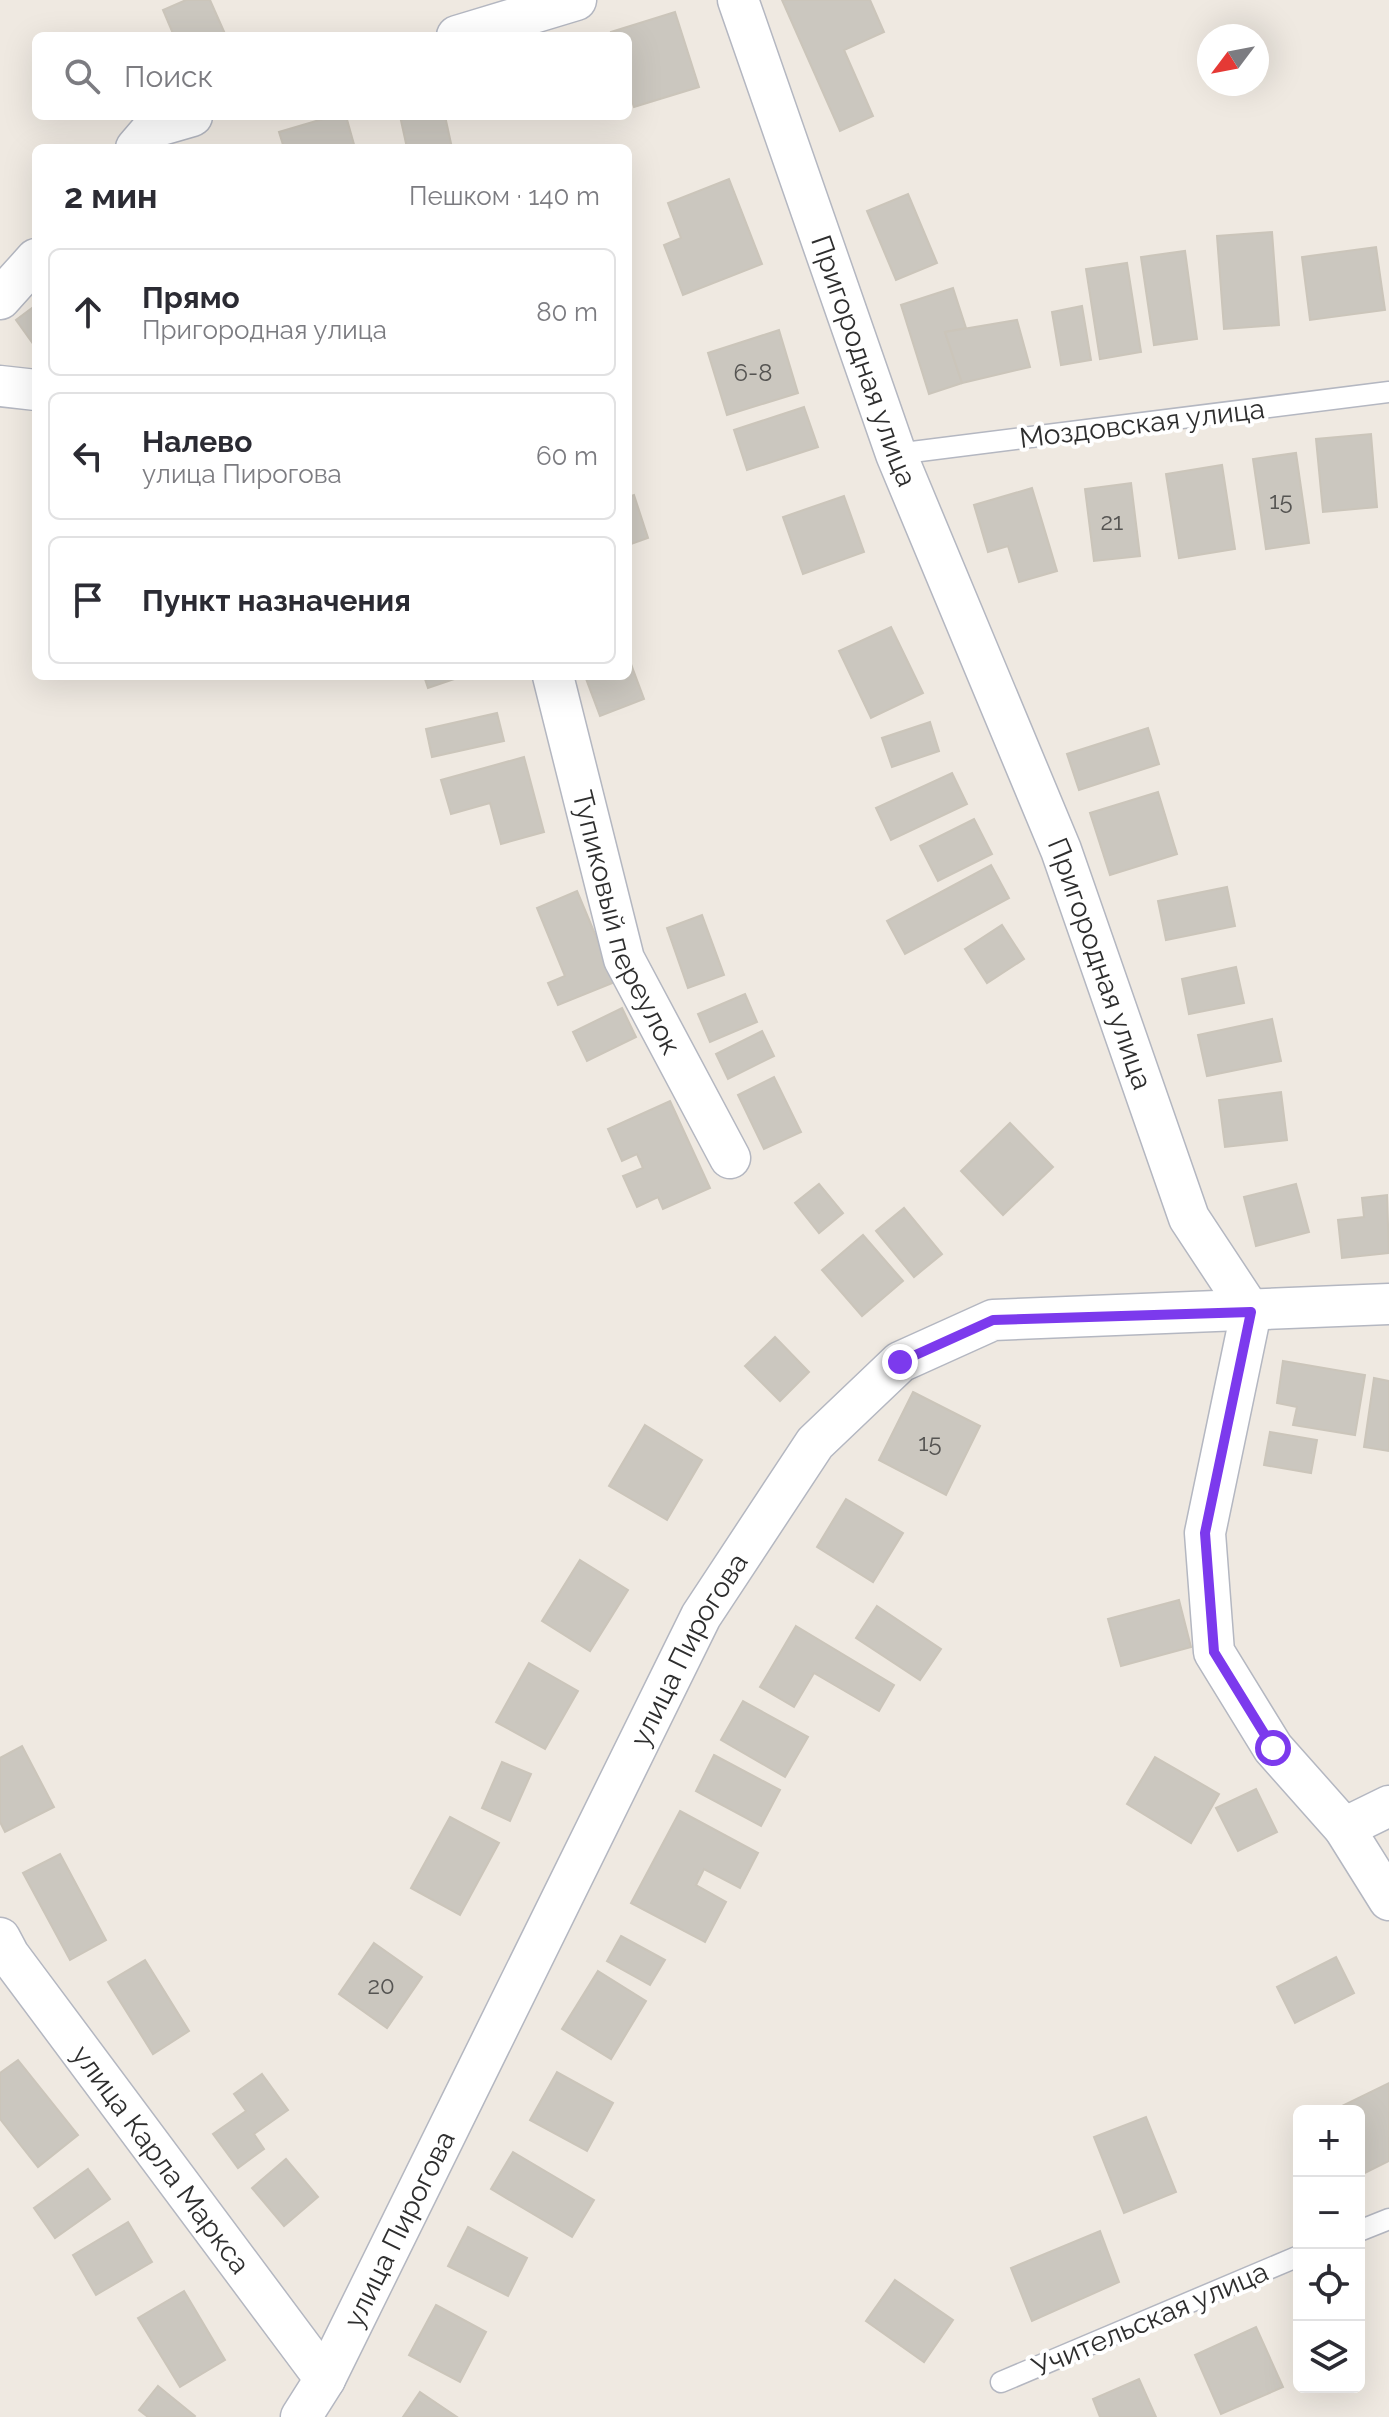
<!DOCTYPE html>
<html lang="ru">
<head>
<meta charset="utf-8">
<style>
	:root { --surface:#fff; --page:#f7f7f7; --text:#2b2b33; --muted:#7c7c81; --line:#e1e1e2 }
	body { margin:0; font-family:Raleway,sans-serif; background:var(--page); color:var(--text) }
	.controls { position:absolute; right:24px; bottom:24px; display:grid; overflow:hidden; border-radius:12px; box-shadow:0 8px 32px #0002 }
	.controls button { width:72px; height:72px; display:grid; place-items:center; padding:0; border:0; border-bottom:2px solid var(--line); background:var(--surface); color:var(--text); font:40px sans-serif }
	.compass { position:absolute; left:1197px; top:24px; width:72px; height:72px; border-radius:50%; background:var(--surface); box-shadow:0 8px 32px #0002; rotate:238deg }
	.stop { position:absolute; width:24px; height:24px; margin:-18px; border:6px solid #7c3aed; border-radius:50%; background:#fff }
	.stop.end { background:#7c3aed; border-color:#fff; box-shadow:0 2px 8px #0008 }
	.list { margin:0; padding:0; list-style:none }
	h2 { display:flex; justify-content:space-between; align-items:center; height:104px; margin:0; padding:0 32px; font-size:34px }
	h2 small { font-size:26px; font-weight:400; color:var(--muted) }
	.list li { display:grid; grid-template-columns:52px 1fr auto; gap:24px; align-items:center; box-sizing:border-box; height:128px; margin:0 16px 16px; padding:0 16px; border:2px solid var(--line); border-radius:12px }
	.list b { display:block; font-size:30px; white-space:nowrap }
	.list p { margin:0; font-size:26px; white-space:nowrap; color:var(--muted) }
	.list em { font-size:26px; font-style:normal; color:var(--muted) }
	.icon { flex:none; width:44px; height:44px; fill:none; stroke:currentColor; stroke-width:2; stroke-linecap:round; stroke-linejoin:round }
	.map { position:relative; flex:none; width:1389px; height:2417px; overflow:hidden }
	.search { position:absolute; background:var(--surface); box-shadow:0 8px 32px #0002; left:32px; top:32px; width:600px; height:88px; display:flex; align-items:center; gap:20px; box-sizing:border-box; padding:0 28px; border-radius:12px; color:var(--muted); font-size:30px }
	.panel { position:absolute; background:var(--surface); box-shadow:0 8px 32px #0002; left:32px; top:144px; width:600px; height:536px; border-radius:12px }
	.map>svg:first-child { display:block }
	.building { fill:#cbc7bf; stroke:#cbc5ba; stroke-width:2 }
	.lines { fill:none; stroke-linecap:round; stroke-linejoin:round }
	.service-casing { stroke:#b4b7c1; stroke-width:23 }
	.minor-casing { stroke:#b4b7c1; stroke-width:43 }
	.service { stroke:#fff; stroke-width:20 }
	.minor { stroke:#fff; stroke-width:40 }
	.route { stroke:#7c3aed; stroke-width:10 }
	.labels { text-anchor:middle; stroke-width:8; stroke-linejoin:round; paint-order:stroke }
	.number-label { font-size:24px; fill:#555452 }
	.street-label { font-size:28px; fill:#2e2e2e; stroke:#fff }
</style>
</head>
<body>
<div class="map">
<svg width="1389" height="2417" viewBox="0 0 1389 2417">
	<rect width="100%" height="100%" fill="#efe9e1"/>
	<g class="building">
		<polygon points="186,0 210,0 226,36 174,36 163,10"/>
		<polygon points="782,0 870,0 884,32 844,50 873,116 840,131"/>
		<polygon points="675,12 699,87 634,107 628,88 628,36 612,36 611,32"/>
		<polygon points="333,116 346,116 355,148 284,148 279,132"/>
		<polygon points="400,116 445,116 452,148 407,148"/>
		<polygon points="729,179 762,264 683,295 664,245 681,238 668,203"/>
		<polygon points="908,194 937,263 896,280 867,211"/>
		<polygon points="1272,232 1279,325 1224,329 1217,236"/>
		<polygon points="1376,247 1385,310 1310,320 1302,257"/>
		<polygon points="1185,251 1197,339 1154,345 1141,257"/>
		<polygon points="1127,263 1141,352 1100,359 1086,269"/>
		<polygon points="953,288 966,328 945,332 962,383 929,394 901,305"/>
		<polygon points="36,305 36,348 16,320"/>
		<polygon points="1082,306 1091,360 1061,365 1052,312"/>
		<polygon points="1017,320 1030,367 962,383 945,332"/>
		<polygon points="779,330 798,393 727,415 708,353"/>
		<polygon points="804,407 818,447 747,470 734,430"/>
		<polygon points="1371,434 1377,507 1323,512 1316,439"/>
		<polygon points="1296,453 1309,543 1266,549 1253,459"/>
		<polygon points="1222,465 1235,549 1179,558 1166,474"/>
		<polygon points="1131,483 1140,556 1094,561 1085,489"/>
		<polygon points="1032,488 1057,571 1019,582 1008,546 988,552 974,505"/>
		<polygon points="634,495 648,538 628,545 628,497"/>
		<polygon points="844,496 864,552 803,574 783,517"/>
		<polygon points="891,627 923,693 871,718 839,651"/>
		<polygon points="628,656 644,699 600,716 585,676 628,676"/>
		<polygon points="424,676 463,676 428,688"/>
		<polygon points="497,713 504,741 432,757 426,729"/>
		<polygon points="930,722 939,751 892,767 882,738"/>
		<polygon points="1148,728 1159,764 1079,790 1067,754"/>
		<polygon points="524,757 544,832 501,844 490,803 451,814 441,780"/>
		<polygon points="952,773 967,804 891,840 876,808"/>
		<polygon points="1158,792 1177,854 1110,875 1090,813"/>
		<polygon points="974,819 992,854 938,881 920,846"/>
		<polygon points="991,865 1009,898 905,954 887,921"/>
		<polygon points="1227,887 1235,926 1166,940 1158,901"/>
		<polygon points="577,891 615,982 558,1005 548,983 565,976 537,908"/>
		<polygon points="702,915 724,975 688,988 667,928"/>
		<polygon points="1002,925 1024,959 987,983 965,949"/>
		<polygon points="1236,967 1244,1003 1189,1014 1182,979"/>
		<polygon points="745,994 757,1022 710,1042 698,1014"/>
		<polygon points="622,1008 636,1037 587,1061 573,1032"/>
		<polygon points="1272,1019 1281,1061 1207,1076 1198,1035"/>
		<polygon points="762,1031 774,1056 728,1079 716,1054"/>
		<polygon points="774,1077 801,1132 764,1149 738,1095"/>
		<polygon points="1281,1092 1287,1140 1225,1147 1219,1100"/>
		<polygon points="670,1101 710,1188 663,1209 658,1197 637,1207 623,1176 643,1168 637,1154 622,1161 608,1129"/>
		<polygon points="1010,1123 1053,1167 1003,1215 961,1171"/>
		<polygon points="819,1184 843,1213 819,1233 795,1203"/>
		<polygon points="1296,1184 1309,1232 1256,1246 1244,1197"/>
		<polygon points="1387,1195 1389,1253 1342,1258 1338,1220 1364,1217 1362,1198"/>
		<polygon points="904,1208 942,1254 914,1277 876,1231"/>
		<polygon points="863,1235 903,1281 862,1316 822,1270"/>
		<polygon points="775,1337 809,1372 780,1401 745,1366"/>
		<polygon points="1283,1361 1365,1375 1355,1435 1293,1425 1297,1407 1277,1403"/>
		<polygon points="1374,1378 1389,1381 1389,1451 1364,1447"/>
		<polygon points="913,1392 980,1426 946,1495 879,1460"/>
		<polygon points="645,1425 702,1460 667,1520 609,1486"/>
		<polygon points="1270,1432 1317,1440 1311,1473 1264,1465"/>
		<polygon points="846,1499 903,1533 873,1582 817,1547"/>
		<polygon points="580,1560 628,1590 590,1651 542,1621"/>
		<polygon points="1179,1600 1191,1647 1121,1666 1108,1619"/>
		<polygon points="877,1606 941,1649 920,1680 856,1638"/>
		<polygon points="796,1626 894,1685 879,1711 814,1673 794,1707 760,1687"/>
		<polygon points="529,1663 578,1691 545,1749 496,1722"/>
		<polygon points="743,1701 808,1737 785,1777 721,1740"/>
		<polygon points="22,1746 54,1807 5,1832 0,1822 0,1758"/>
		<polygon points="714,1755 780,1790 761,1826 696,1791"/>
		<polygon points="1155,1757 1219,1794 1191,1843 1127,1804"/>
		<polygon points="502,1762 531,1774 510,1821 482,1808"/>
		<polygon points="1256,1789 1277,1832 1238,1851 1216,1808"/>
		<polygon points="680,1811 758,1853 740,1888 704,1869 696,1885 726,1902 705,1942 631,1903"/>
		<polygon points="450,1817 499,1843 460,1915 411,1888"/>
		<polygon points="60,1854 106,1940 70,1960 23,1873"/>
		<polygon points="621,1936 665,1960 650,1985 607,1961"/>
		<polygon points="374,1943 422,1977 387,2028 339,1994"/>
		<polygon points="1336,1957 1354,1993 1295,2023 1277,1987"/>
		<polygon points="145,1960 189,2031 153,2054 108,1982"/>
		<polygon points="598,1971 646,2001 611,2059 562,2029"/>
		<polygon points="18,2060 78,2135 38,2167 0,2119 0,2073"/>
		<polygon points="557,2072 613,2103 587,2151 530,2120"/>
		<polygon points="262,2074 288,2110 254,2134 264,2149 238,2168 213,2134 246,2111 234,2094"/>
		<polygon points="1389,2083 1389,2161 1359,2176 1359,2111 1332,2111"/>
		<polygon points="1146,2117 1176,2192 1124,2213 1094,2137"/>
		<polygon points="513,2152 594,2200 572,2237 491,2189"/>
		<polygon points="286,2159 318,2197 284,2226 252,2188"/>
		<polygon points="88,2169 110,2199 55,2238 34,2208"/>
		<polygon points="128,2222 152,2262 96,2295 73,2255"/>
		<polygon points="468,2227 527,2258 508,2296 448,2266"/>
		<polygon points="1100,2231 1119,2282 1032,2321 1011,2268"/>
		<polygon points="895,2280 953,2320 924,2362 866,2321"/>
		<polygon points="184,2291 225,2360 180,2387 138,2318"/>
		<polygon points="436,2305 486,2332 460,2382 409,2355"/>
		<polygon points="1256,2327 1283,2387 1221,2414 1195,2355"/>
		<polygon points="1139,2379 1156,2417 1100,2417 1093,2399"/>
		<polygon points="158,2386 195,2416 194,2417 148,2417 139,2410"/>
		<polygon points="420,2392 457,2417 403,2417"/>
	</g>
	<g class="lines">
		<defs>
			<g id="service">
				<polyline points="896,454 1389,392"/>
				<polyline points="1359,2231 1389,2219"/>
				<polyline points="1001,2382 1299,2256"/>
			</g>
			<g id="minor">
				<path id="s1" d="M738,0L896,454L1061,850L1189,1218L1251,1312L1205,1533L1214,1652L1273,1748L1344,1828L1389,1900"/>
				<polyline points="457,36 576,0"/>
				<polyline points="136,148 154,127 192,116"/>
				<polyline points="0,299 36,259"/>
				<polyline points="0,386 36,390"/>
				<path id="s2" d="M553,676L624,959L730,1158"/>
				<polyline points="1344,1828 1389,1806"/>
				<path id="s3" d="M0,1938L9,1955L325,2379"/>
				<path id="s4" d="M301,2417L325,2379L701,1616L815,1443L900,1362L993,1320L1389,1304"/>
			</g>
		</defs>
		<use href="#service" class="service-casing"/>
		<use href="#minor" class="minor-casing"/>
		<use href="#service" class="service"/>
		<use href="#minor" class="minor"/>
	</g>
	<g class="lines">
		<polyline class="route" points="900,1362 993,1320 1251,1312 1205,1533 1214,1652 1273,1748"/>
	</g>
	<g class="labels">
		<g class="number-label">
			<text x="753" y="381">6-8</text>
			<text x="1281" y="509">15</text>
			<text x="1112" y="530">21</text>
			<text x="930" y="1451">15</text>
			<text x="381" y="1994">20</text>
		</g>
		<g class="street-label">
			<text dy="10" stroke="none"><textPath href="#s1" startOffset="382">Пригородная улица</textPath></text>
			<text transform="translate(1142 423) rotate(-7)" y="10">Моздовская улица</text>
			<text dy="10" stroke="none"><textPath href="#s2" startOffset="258">Тупиковый переулок</textPath></text>
			<text dy="10" stroke="none"><textPath href="#s1" startOffset="1030">Пригородная улица</textPath></text>
			<text dy="10" stroke="none"><textPath href="#s4" startOffset="860">улица Пирогова</textPath></text>
			<text dy="10" stroke="none"><textPath href="#s3" startOffset="274">улица Карла Маркса</textPath></text>
			<text dy="10" stroke="none"><textPath href="#s4" startOffset="212">улица Пирогова</textPath></text>
			<text transform="translate(1150 2319) rotate(-23)" y="10">Учительская улица</text>
		</g>
	</g>
</svg>
<div class="controls">
<button>+</button>
<button>−</button>
<button><svg class="icon" aria-label="locate" viewBox="0 0 24 24"><circle cx="12" cy="12" r="6"/><path d="M12 2v4M12 18v4M2 12h4M18 12h4"/></svg></button>
<button><svg class="icon" aria-label="layers" viewBox="0 0 24 24"><path d="M12 4l9 5-9 5-9-5zM3 14l9 5 9-5"/></svg></button>
</div>
<svg class="compass" viewBox="-18 -18 36 36"><path d="M0-13l5 13h-10z" fill="#e53935"/><path d="M0 13l5-13h-10z" fill="#7c7c81"/></svg>
<div class="stop" style="left:1273px;top:1748px"></div>
<div class="stop end" style="left:900px;top:1362px"></div>
<div class="search"><svg class="icon" aria-label="search" viewBox="0 0 24 24"><circle cx="10" cy="10" r="6"/><path d="M15 15l6 6"/></svg>Поиск</div>
<section class="panel">
<h2>2 мин<small>Пешком · 140 m</small></h2>
<ul class="list">
<li><svg class="icon" aria-label="ahead" viewBox="0 0 24 24"><path d="M12 20V5M6 11l6-6 6 6"/></svg><div><b>Прямо</b><p>Пригородная улица</p></div><em>80 m</em></li>
<li><svg class="icon" aria-label="left" viewBox="0 0 24 24"><path d="M17 20v-9H6M10 6l-5 5 5 5"/></svg><div><b>Налево</b><p>улица Пирогова</p></div><em>60 m</em></li>
<li><svg class="icon" aria-label="arrive" viewBox="0 0 24 24"><path d="M6 21V4h12l-3 4 3 4H6"/></svg><div><b>Пункт назначения</b></div></li>
</ul>
</section>
</div>
</body>
</html>
